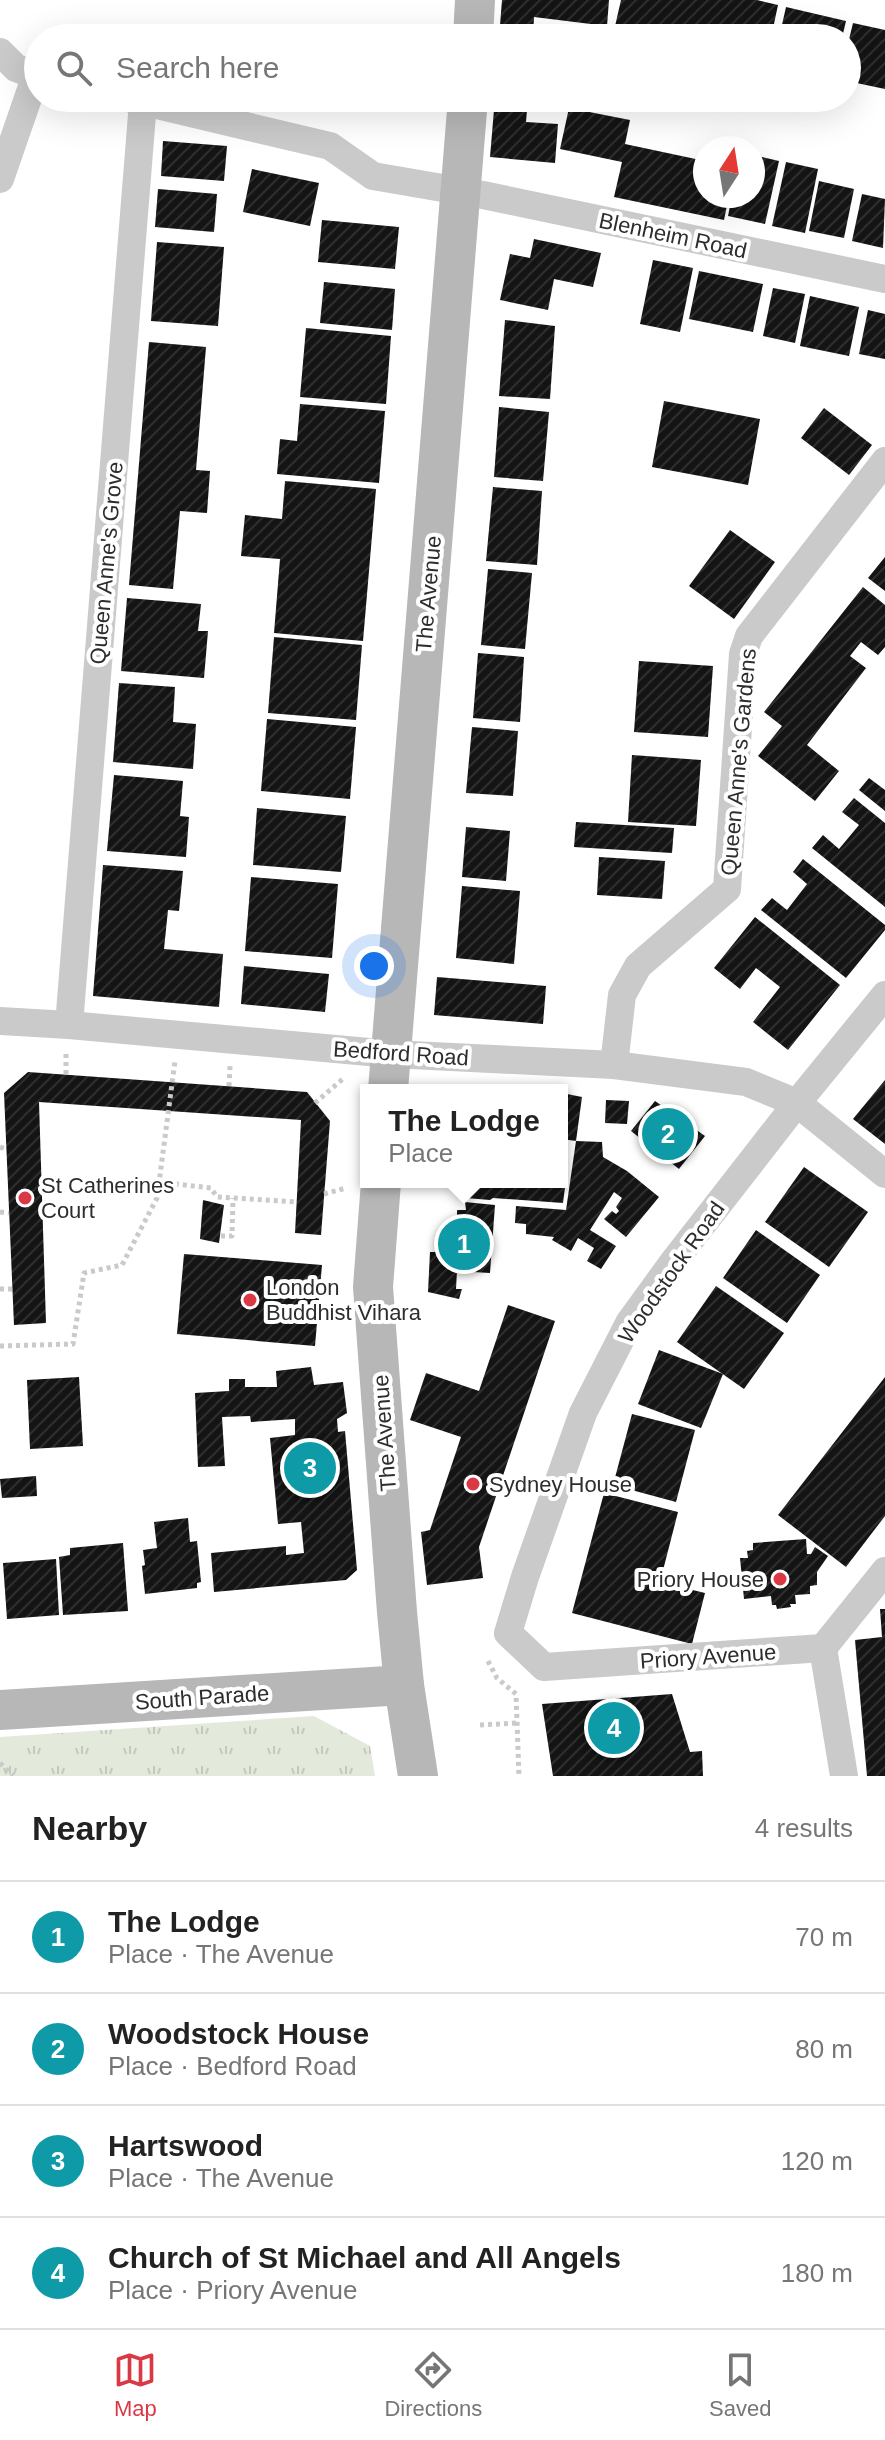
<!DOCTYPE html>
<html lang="en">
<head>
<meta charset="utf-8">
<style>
	:root { --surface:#fff; --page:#f6f6f6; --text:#222; --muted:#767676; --line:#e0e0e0; --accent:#db3845 }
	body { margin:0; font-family:Arial,sans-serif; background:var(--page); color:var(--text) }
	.compass { position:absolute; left:693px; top:136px; width:72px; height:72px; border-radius:50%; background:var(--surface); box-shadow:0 8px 32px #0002; rotate:12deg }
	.you { position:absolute; left:374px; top:966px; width:28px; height:28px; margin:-20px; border:6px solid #fff; border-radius:50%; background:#1a73e8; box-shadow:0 0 0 12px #1a73e833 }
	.badge { display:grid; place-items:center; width:52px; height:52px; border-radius:50%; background:var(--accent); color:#fff; font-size:26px; font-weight:700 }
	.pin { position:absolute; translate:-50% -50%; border:4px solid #fff; box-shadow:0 2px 8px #0006 }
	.popup { position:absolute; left:360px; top:1084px; width:208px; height:104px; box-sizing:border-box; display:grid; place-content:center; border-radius:0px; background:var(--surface); filter:drop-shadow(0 2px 6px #0005); font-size:26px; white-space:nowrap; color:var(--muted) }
	.popup b { font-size:30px; color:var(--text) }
	.popup::after { content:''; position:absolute; left:50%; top:100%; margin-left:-16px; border:16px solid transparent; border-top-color:var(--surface) }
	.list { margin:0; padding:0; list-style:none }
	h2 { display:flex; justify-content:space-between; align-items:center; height:104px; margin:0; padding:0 32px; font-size:34px }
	h2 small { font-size:26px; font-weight:400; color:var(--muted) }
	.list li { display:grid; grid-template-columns:52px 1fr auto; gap:24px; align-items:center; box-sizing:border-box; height:112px; padding:0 32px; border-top:2px solid var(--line) }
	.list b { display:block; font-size:30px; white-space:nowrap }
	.list p { margin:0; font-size:26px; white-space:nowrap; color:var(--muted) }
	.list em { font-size:26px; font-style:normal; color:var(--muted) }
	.icon { flex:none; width:44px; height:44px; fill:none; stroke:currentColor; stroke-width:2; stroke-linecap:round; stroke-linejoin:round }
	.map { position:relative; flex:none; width:885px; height:1776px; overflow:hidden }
	.search { position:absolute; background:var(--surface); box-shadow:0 8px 32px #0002; left:24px; right:24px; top:24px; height:88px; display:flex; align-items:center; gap:20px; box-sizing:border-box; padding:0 28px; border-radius:44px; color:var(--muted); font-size:30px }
	.sheet { height:552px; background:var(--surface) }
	nav { display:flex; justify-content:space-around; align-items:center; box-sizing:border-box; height:112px; border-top:2px solid var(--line); background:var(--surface); font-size:22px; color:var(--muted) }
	nav a { display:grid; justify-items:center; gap:4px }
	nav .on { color:var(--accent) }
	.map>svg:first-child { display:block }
	.grass { fill:url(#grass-tufts) }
	.building { fill:url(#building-hatch) }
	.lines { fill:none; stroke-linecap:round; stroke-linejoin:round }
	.path { stroke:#cacaca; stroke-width:5; stroke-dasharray:4 4; stroke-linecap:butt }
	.minor { stroke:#cacaca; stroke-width:28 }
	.secondary { stroke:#b7b7b7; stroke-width:40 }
	.poi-dot { fill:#db3845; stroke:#fff; stroke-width:3 }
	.labels { text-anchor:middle; stroke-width:8; stroke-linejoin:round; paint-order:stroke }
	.street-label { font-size:22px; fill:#2d2d2d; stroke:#fff }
	.poi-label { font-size:22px; fill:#2d2d2d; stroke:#fff; text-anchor:start }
</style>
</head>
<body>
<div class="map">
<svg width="885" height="1776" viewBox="0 0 885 1776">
	<defs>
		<pattern id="grass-tufts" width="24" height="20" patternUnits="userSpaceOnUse" patternTransform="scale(2)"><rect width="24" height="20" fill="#e3eadb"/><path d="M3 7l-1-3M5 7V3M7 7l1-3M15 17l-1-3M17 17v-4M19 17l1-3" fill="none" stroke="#c3c9bc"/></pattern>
		<pattern id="building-hatch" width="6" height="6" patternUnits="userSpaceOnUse" patternTransform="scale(2)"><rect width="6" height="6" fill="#141414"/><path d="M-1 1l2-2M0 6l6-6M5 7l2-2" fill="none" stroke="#2e2e2e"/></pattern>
	</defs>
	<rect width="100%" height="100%" fill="#fff"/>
	<polygon class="grass" points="314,1716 370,1746 375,1776 0,1776 0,1737"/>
	<g class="building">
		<polygon points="502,0 609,0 607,26 534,17 533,38 499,38"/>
		<polygon points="621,0 757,0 778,5 771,38 624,38 613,35"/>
		<polygon points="786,7 846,21 842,38 779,38"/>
		<polygon points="853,23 885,30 885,89 847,81 847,48"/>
		<polygon points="495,98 528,98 526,122 558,124 555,163 490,157"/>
		<polygon points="569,108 630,120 625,144 705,161 705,196 729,196 724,220 614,197 622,162 560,149"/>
		<polygon points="163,141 227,146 224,181 161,176"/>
		<polygon points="753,155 779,161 765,224 728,216 732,196 753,196"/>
		<polygon points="786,162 818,169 805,233 772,226"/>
		<polygon points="252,169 319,183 310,226 243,212"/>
		<polygon points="819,181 854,189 844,238 809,231"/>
		<polygon points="158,189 217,194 214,232 155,227"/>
		<polygon points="862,194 885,199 883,248 852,241"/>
		<polygon points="322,220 399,227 395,269 318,262"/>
		<polygon points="534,239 601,253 593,287 554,279 548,310 500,300 510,254 530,258"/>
		<polygon points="157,242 224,247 218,326 151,321"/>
		<polygon points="653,260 693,268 680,332 640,324"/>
		<polygon points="699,271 763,284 753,332 689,319"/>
		<polygon points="324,282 395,289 392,330 320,323"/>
		<polygon points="773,288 805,294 795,343 763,336"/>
		<polygon points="810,296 859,307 849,356 800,346"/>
		<polygon points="868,310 885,314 885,359 859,354"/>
		<polygon points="505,320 555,326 550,399 499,396"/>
		<polygon points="306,328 391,336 386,404 300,397"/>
		<polygon points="149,342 206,347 196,470 210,471 207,513 180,511 173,589 129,585"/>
		<polygon points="664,401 760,419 748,485 652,467"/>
		<polygon points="300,404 385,411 379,483 277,474 280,439 297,441"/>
		<polygon points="499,407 549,412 543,481 494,477"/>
		<polygon points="824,408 872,445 849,475 801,438"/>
		<polygon points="285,481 376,489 363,641 274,633 280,559 241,556 245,515 282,519"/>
		<polygon points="493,487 542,491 537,565 486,561"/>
		<polygon points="730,530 775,562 734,619 689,586"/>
		<polygon points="885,557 885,591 868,578"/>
		<polygon points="488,569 532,573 525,649 481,645"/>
		<polygon points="863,587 885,605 885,647 878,655 861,642 850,656 866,668 807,745 839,771 815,801 758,756 782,726 764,712"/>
		<polygon points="127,598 201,604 198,631 208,631 204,678 121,671"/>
		<polygon points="274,637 362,645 356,720 268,713"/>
		<polygon points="478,653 524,657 520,722 473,718"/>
		<polygon points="639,661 713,666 708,737 634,732"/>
		<polygon points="119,683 175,687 173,722 196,724 193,769 113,762"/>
		<polygon points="267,719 356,727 350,799 261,791"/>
		<polygon points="472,727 518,731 513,796 466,793"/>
		<polygon points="632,755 701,760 696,826 628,822"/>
		<polygon points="114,775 183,781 180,816 189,817 186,857 107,851"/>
		<polygon points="869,778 885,790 885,811 859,790"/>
		<polygon points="854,798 885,823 885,907 812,848 823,835 839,849 859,825 842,812"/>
		<polygon points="257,808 346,816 341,872 253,865"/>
		<polygon points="576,822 674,828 672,853 574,847"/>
		<polygon points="466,827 510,831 506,881 462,877"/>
		<polygon points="599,857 665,861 662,899 597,895"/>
		<polygon points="803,859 885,925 885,930 846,978 761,910 772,898 787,910 807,884 793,872"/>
		<polygon points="103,865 183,871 179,911 168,910 164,949 223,954 219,1007 93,996"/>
		<polygon points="251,877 338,884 332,958 245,951"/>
		<polygon points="462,886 520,891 514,964 456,958"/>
		<polygon points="755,917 840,985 788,1050 753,1022 780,987 756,968 740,989 714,968"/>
		<polygon points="244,966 329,974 325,1012 241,1004"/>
		<polygon points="437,977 546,986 543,1024 434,1015"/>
		<polygon points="28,1072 307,1092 330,1121 321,1235 295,1233 301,1120 39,1102 46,1323 14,1325 4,1093"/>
		<polygon points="885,1080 885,1144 853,1119"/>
		<polygon points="562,1093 582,1097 576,1141 602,1142 603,1157 627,1171 659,1197 626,1237 604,1219 612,1211 616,1214 619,1211 616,1207 622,1198 614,1192 590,1230 616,1246 601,1269 587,1261 594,1248 578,1238 571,1251 552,1240 554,1237 526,1234 526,1224 515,1223 516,1206 566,1210 576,1141 562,1139"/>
		<polygon points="606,1100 629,1101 627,1124 605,1123"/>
		<polygon points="655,1101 705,1136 679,1169 631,1131"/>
		<polygon points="804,1167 868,1212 829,1267 765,1222"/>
		<polygon points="562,1172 567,1172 563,1203 493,1198 490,1200 466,1198 467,1182 562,1182"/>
		<polygon points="203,1200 224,1205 219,1243 200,1239"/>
		<polygon points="465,1202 495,1205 490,1273 457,1271 456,1289 462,1289 459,1299 428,1292 430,1252 435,1252 436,1234 445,1235 445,1225 457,1226 457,1210 466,1210"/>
		<polygon points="756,1230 820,1275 787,1323 723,1278"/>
		<polygon points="184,1254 322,1265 315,1346 177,1334"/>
		<polygon points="716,1286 784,1333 744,1389 677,1342"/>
		<polygon points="508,1305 555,1321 479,1547 483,1578 427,1585 421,1532 430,1530 461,1437 410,1420 426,1373 479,1391"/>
		<polygon points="659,1350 723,1374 701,1428 638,1404"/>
		<polygon points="311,1367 314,1385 343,1382 347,1413 337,1419 338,1432 345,1431 357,1570 346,1580 214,1592 211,1553 286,1546 286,1555 304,1553 301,1522 278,1524 270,1438 295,1435 295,1419 251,1422 250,1416 222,1417 225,1466 198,1467 195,1393 229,1391 229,1379 245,1379 245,1387 277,1387 276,1371"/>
		<polygon points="79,1377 83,1446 30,1449 27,1380"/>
		<polygon points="885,1377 885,1516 846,1567 778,1515"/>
		<polygon points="632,1414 695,1430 676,1502 613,1485"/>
		<polygon points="36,1476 37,1496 2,1498 0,1479"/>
		<polygon points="604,1493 678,1512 660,1582 705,1593 692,1644 572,1613"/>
		<polygon points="188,1518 190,1542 197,1541 201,1582 197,1583 197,1588 145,1594 142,1566 145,1565 143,1550 157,1548 154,1522"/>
		<polygon points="806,1539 807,1554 811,1554 815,1547 828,1556 817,1572 817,1585 810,1586 810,1594 795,1595 796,1604 790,1604 791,1607 777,1609 776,1605 772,1605 771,1596 744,1599 740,1558 748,1558 747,1551 753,1550 753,1543"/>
		<polygon points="123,1543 128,1611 63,1615 59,1557 70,1555 70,1548"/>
		<polygon points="56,1559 59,1615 7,1619 3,1563"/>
		<polygon points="880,1609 885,1609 885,1776 867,1776 855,1640 882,1637"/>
		<polygon points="672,1694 690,1752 702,1751 703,1776 553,1776 542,1704"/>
	</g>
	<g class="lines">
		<g class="path">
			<polyline points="66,1074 66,1052"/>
			<polyline points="229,1086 230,1066"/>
			<polyline points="315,1103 345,1077"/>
			<polyline points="0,1147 6,1149"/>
			<polyline points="159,1182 211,1188 217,1197 297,1202"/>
			<polyline points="324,1194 346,1188"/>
			<polyline points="0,1212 9,1213"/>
			<polyline points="221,1236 232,1236 233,1198"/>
			<polyline points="0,1289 12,1289"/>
			<polyline points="0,1346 73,1344 84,1273 122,1265 157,1198 175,1061"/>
			<polyline points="488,1661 497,1678 516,1694 519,1776"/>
			<polyline points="480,1725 517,1723"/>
			<polyline points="0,1763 13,1776"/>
		</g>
		<g class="minor">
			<polyline points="0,52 16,68 38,76"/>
			<polyline points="127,98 330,146 373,176 483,195 885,279"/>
			<polyline points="0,179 36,75"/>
			<polyline points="885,995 797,1103 674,1261 629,1323 583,1413 525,1577 508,1633 544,1667 823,1648 885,1571"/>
			<polyline points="0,1021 69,1025 391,1054 614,1065 746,1082 797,1103 885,1174"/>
			<polyline points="69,1025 143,102"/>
			<polyline points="614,1065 622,995 638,966 727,889 743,654 749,636 885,461"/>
			<polyline points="823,1648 844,1776"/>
		</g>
		<g class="secondary">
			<polyline points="473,38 475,0"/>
			<polyline points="388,1090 468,98"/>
			<polyline points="381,1182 373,1287 397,1612 404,1685 418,1776"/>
			<polyline points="0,1710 404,1685"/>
		</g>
	</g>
	<g class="poi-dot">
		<circle cx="25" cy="1198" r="8"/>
		<circle cx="250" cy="1300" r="8"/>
		<circle cx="473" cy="1484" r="8"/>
		<circle cx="780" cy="1579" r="8"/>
	</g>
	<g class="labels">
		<g class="street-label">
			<text transform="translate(673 235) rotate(12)" y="8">Blenheim Road</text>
			<text transform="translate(106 563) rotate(-85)" y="8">Queen Anne's Grove</text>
			<text transform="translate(428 594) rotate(-85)" y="8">The Avenue</text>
			<text transform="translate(738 762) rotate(-85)" y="8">Queen Anne's Gardens</text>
			<text transform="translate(401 1053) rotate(4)" y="8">Bedford Road</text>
			<text transform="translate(671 1272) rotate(-55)" y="8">Woodstock Road</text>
			<text transform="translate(384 1433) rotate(-94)" y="8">The Avenue</text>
			<text transform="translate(708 1656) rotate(-4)" y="8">Priory Avenue</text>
			<text transform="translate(202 1697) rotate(-4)" y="8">South Parade</text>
		</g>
		<g class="poi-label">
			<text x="41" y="1193">St Catherines<tspan x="41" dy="25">Court</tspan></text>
			<text x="266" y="1295">London<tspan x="266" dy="25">Buddhist Vihara</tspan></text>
			<text x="489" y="1492">Sydney House</text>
			<text x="764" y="1587" text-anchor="end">Priory House</text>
		</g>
	</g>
</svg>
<svg class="compass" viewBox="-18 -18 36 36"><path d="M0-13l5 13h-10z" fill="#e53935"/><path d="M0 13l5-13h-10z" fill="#767676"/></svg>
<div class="you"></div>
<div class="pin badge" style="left:464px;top:1244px;background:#0f9aa8">1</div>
<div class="popup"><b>The Lodge</b>Place</div>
<div class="pin badge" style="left:668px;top:1134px;background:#0f9aa8">2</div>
<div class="pin badge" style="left:310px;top:1468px;background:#0f9aa8">3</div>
<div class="pin badge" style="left:614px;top:1728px;background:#0f9aa8">4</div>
<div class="search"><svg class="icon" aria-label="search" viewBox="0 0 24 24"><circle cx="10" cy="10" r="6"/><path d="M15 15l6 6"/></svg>Search here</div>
</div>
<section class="sheet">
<h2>Nearby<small>4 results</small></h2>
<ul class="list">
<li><span class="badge" style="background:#0f9aa8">1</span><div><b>The Lodge</b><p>Place · The Avenue</p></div><em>70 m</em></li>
<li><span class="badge" style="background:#0f9aa8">2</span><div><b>Woodstock House</b><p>Place · Bedford Road</p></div><em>80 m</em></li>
<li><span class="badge" style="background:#0f9aa8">3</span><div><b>Hartswood</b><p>Place · The Avenue</p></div><em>120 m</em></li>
<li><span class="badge" style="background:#0f9aa8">4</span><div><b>Church of St Michael and All Angels</b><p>Place · Priory Avenue</p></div><em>180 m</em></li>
</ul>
</section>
<nav>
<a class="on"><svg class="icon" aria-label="map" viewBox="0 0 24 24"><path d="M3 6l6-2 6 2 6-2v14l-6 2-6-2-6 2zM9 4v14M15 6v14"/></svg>Map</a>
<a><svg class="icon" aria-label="directions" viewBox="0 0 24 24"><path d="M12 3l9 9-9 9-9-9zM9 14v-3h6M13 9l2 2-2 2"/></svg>Directions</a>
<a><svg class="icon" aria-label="saved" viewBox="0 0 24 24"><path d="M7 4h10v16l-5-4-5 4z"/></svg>Saved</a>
</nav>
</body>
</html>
